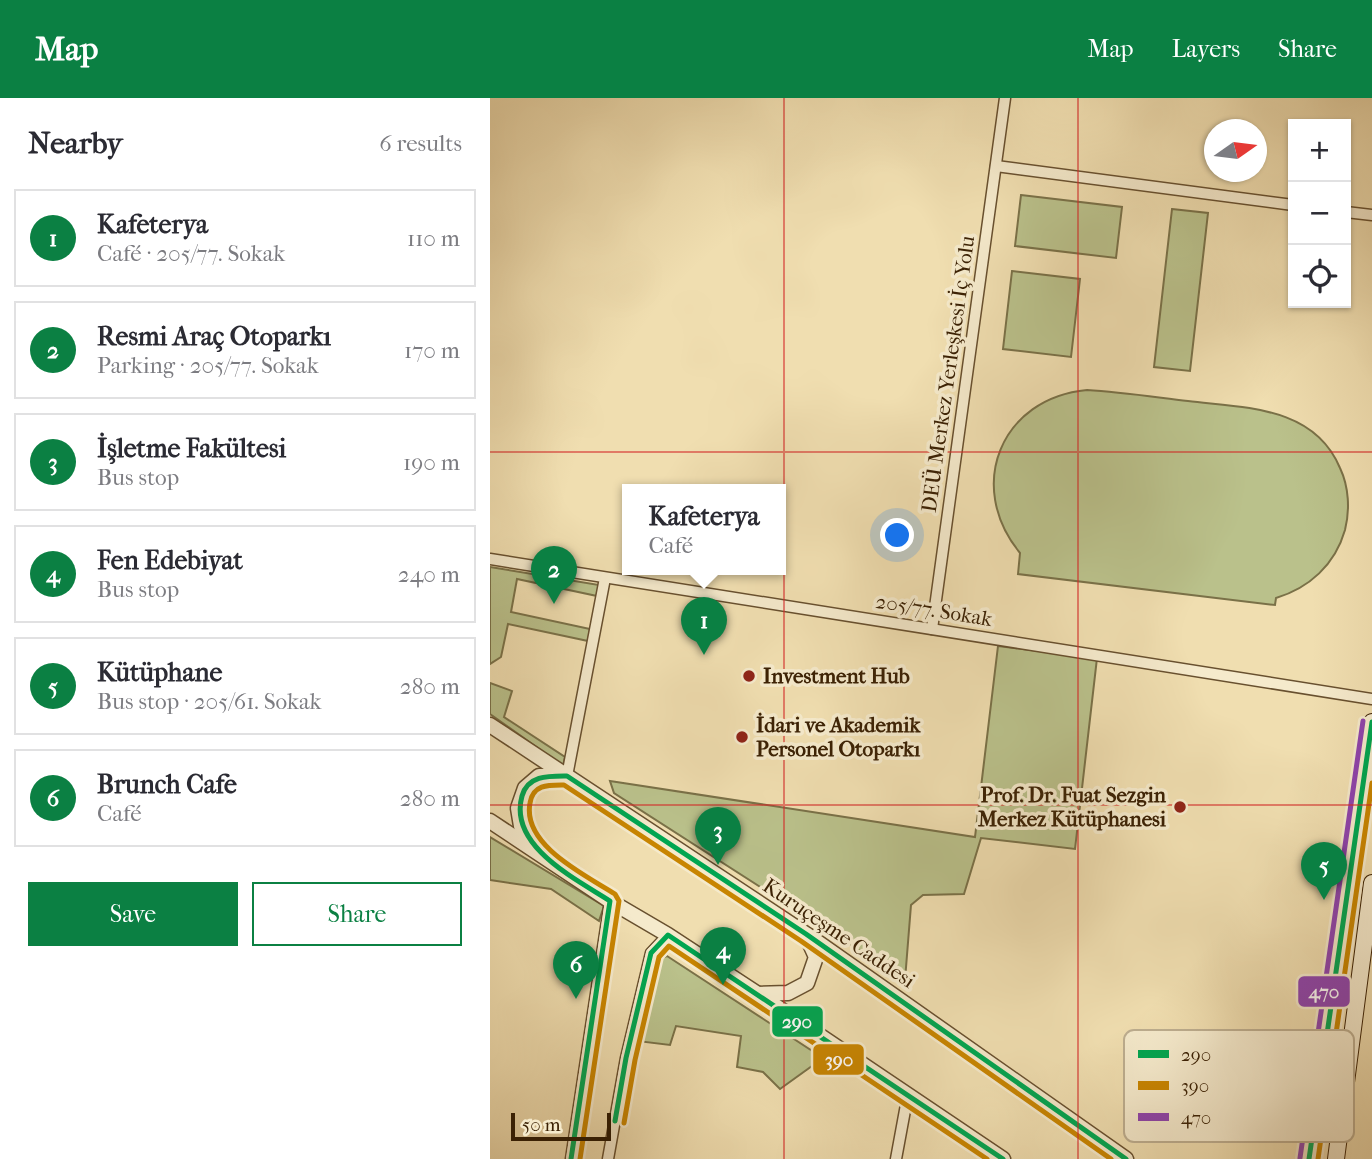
<!DOCTYPE html>
<html lang="en">
<head>
<meta charset="utf-8">
<style>
	:root { --surface:#fff; --page:#f7f7f7; --text:#2b2b33; --muted:#7c7c81; --line:#e1e1e2; --accent:#0b8043 }
	body { margin:0; font-family:"IM FELL French Canon",serif; background:var(--page); color:var(--text) }
	.controls { position:absolute; right:21px; top:21px; display:grid; overflow:hidden; border-radius:0px; box-shadow:0 2px 5px #0004 }
	.controls button { width:63px; height:63px; display:grid; place-items:center; padding:0; border:0; border-bottom:2px solid var(--line); background:var(--surface); color:var(--text); font:35px sans-serif }
	.compass { position:absolute; left:714px; top:21px; width:63px; height:63px; border-radius:50%; background:var(--surface); box-shadow:0 2px 5px #0004; rotate:76deg }
	.scale { position:absolute; left:21px; bottom:18px; width:100px; box-sizing:border-box; padding-left:7px; border:4px solid #3b2104; border-top:0; font-size:19px; line-height:24px; white-space:nowrap; color:#3b2104; -webkit-text-stroke:5px #f5eacc; paint-order:stroke }
	.you { position:absolute; left:408px; top:438px; width:24px; height:24px; margin:-18px; border:5px solid #fff; border-radius:50%; background:#1a73e8; box-shadow:0 0 0 10px #1a73e833 }
	.badge { display:grid; place-items:center; width:46px; height:46px; border-radius:50%; background:var(--accent); color:#fff; font-size:23px; font-weight:700 }
	.pin { position:absolute; translate:-50% -58px; filter:drop-shadow(0 2px 4px #0008) }
	.pin::after { content:''; position:absolute; top:37px; width:24px; height:21px; background:inherit; clip-path:polygon(0 0,100% 0,50% 100%) }
	.popup { position:absolute; left:132px; top:386px; width:164px; height:91px; box-sizing:border-box; display:grid; place-content:center; border-radius:0px; background:var(--surface); filter:drop-shadow(0 2px 5px #0005); font-size:23px; white-space:nowrap; color:var(--muted) }
	.popup b { font-size:26px; color:var(--text) }
	.popup::after { content:''; position:absolute; left:50%; top:100%; margin-left:-14px; border:14px solid transparent; border-top-color:var(--surface) }
	.list { margin:0; padding:0; list-style:none }
	h2 { display:flex; justify-content:space-between; align-items:center; height:91px; margin:0; padding:0 28px; font-size:30px }
	h2 small { font-size:23px; font-weight:400; color:var(--muted) }
	.list li { display:grid; grid-template-columns:46px 1fr auto; gap:21px; align-items:center; box-sizing:border-box; height:98px; margin:0 14px 14px; padding:0 14px; border:2px solid var(--line); border-radius:0px }
	.list b { display:block; font-size:26px; white-space:nowrap }
	.list p { margin:0; font-size:23px; white-space:nowrap; color:var(--muted) }
	.list em { font-size:23px; font-style:normal; color:var(--muted) }
	.actions { display:flex; gap:14px; padding:21px 28px }
	.actions a { flex:1; padding:16px 0; border:2px solid var(--accent); border-radius:0px; text-align:center; font-size:24px; color:var(--accent) }
	.actions .main { background:var(--accent); color:#fff }
	.icon { flex:none; width:38px; height:38px; fill:none; stroke:currentColor; stroke-width:2; stroke-linecap:round; stroke-linejoin:round }
	.map { position:relative; flex:none; width:882px; height:1061px; overflow:hidden }
	header { display:flex; align-items:center; gap:42px; box-sizing:border-box; height:98px; padding:0 35px; background:var(--accent); color:#fff }
	header strong { font-size:33px }
	nav { display:flex; gap:38px; margin-inline-start:auto; font-size:24px }
	main { display:flex }
	aside { flex:1; background:var(--surface) }
	.map>svg:first-child { display:block }
	.green { fill:#bac18b; stroke:#7a7148; stroke-width:2 }
	.lines { fill:none; stroke-linecap:round; stroke-linejoin:round }
	.minor-casing { stroke:#68502f; stroke-width:13 }
	.tertiary-casing { stroke:#68502f; stroke-width:17 }
	.secondary-casing { stroke:#3b2104; stroke-width:18 }
	.minor { stroke:#f5eacc; stroke-width:10 }
	.tertiary { stroke:#f5eacc; stroke-width:14 }
	.secondary { stroke:#f5eacc; stroke-width:16 }
	.bus-1-casing { stroke:#f5eacc; stroke-width:10 }
	.bus-2-casing { stroke:#f5eacc; stroke-width:10 }
	.bus-3-casing { stroke:#f5eacc; stroke-width:10 }
	.bus-1 { stroke:#00a651; stroke-width:5 }
	.bus-2 { stroke:#c88501; stroke-width:5 }
	.bus-3 { stroke:#8e44ad; stroke-width:5 }
	.grid { fill:none; stroke:#d62828; stroke-width:2; stroke-opacity:0.55 }
	.poi-dot { fill:#8f2418; stroke:#f5eacc; stroke-width:2.5 }
	.labels { text-anchor:middle; stroke-width:7; stroke-linejoin:round; paint-order:stroke }
	.street-label { font-size:21px; fill:#3b2104; stroke:#f5eacc }
	.poi-label { font-size:21px; font-weight:bold; fill:#3b2104; stroke:#f5eacc; text-anchor:start }
	.key { fill:#f5eacc; stroke:#bdae90; stroke-width:2 }
	.key-label { font-size:19px; fill:#3b2104 }
	.line-badge { stroke:#f5eacc; stroke-width:2.5 }
	.badge-label { font-size:19px; text-anchor:middle; font-weight:bold; fill:#fff }
</style>
</head>
<body>
<header>
<strong>Map</strong>
<nav><a>Map</a><a>Layers</a><a>Share</a></nav>
</header>
<main>
<aside>
<h2>Nearby<small>6 results</small></h2>
<ul class="list">
<li><span class="badge">1</span><div><b>Kafeterya</b><p>Café · 205/77. Sokak</p></div><em>110 m</em></li>
<li><span class="badge">2</span><div><b>Resmi Araç Otoparkı</b><p>Parking · 205/77. Sokak</p></div><em>170 m</em></li>
<li><span class="badge">3</span><div><b>İşletme Fakültesi</b><p>Bus stop</p></div><em>190 m</em></li>
<li><span class="badge">4</span><div><b>Fen Edebiyat</b><p>Bus stop</p></div><em>240 m</em></li>
<li><span class="badge">5</span><div><b>Kütüphane</b><p>Bus stop · 205/61. Sokak</p></div><em>280 m</em></li>
<li><span class="badge">6</span><div><b>Brunch Cafe</b><p>Café</p></div><em>280 m</em></li>
</ul>
<div class="actions"><a class="main">Save</a><a>Share</a></div>
</aside>
<div class="map">
<svg width="882" height="1061" viewBox="0 0 882 1061">
	<rect width="100%" height="100%" fill="#f0deb0"/>
	<filter id="stains"><feTurbulence type="fractalNoise" baseFrequency=".00286" numOctaves="4"/><feColorMatrix values="0 0 0 0 .2 0 0 0 0 .09 0 0 0 0 .02 0 0 0 .5 -.17"/></filter>
	<radialGradient id="worn" r=".72"><stop offset=".6" stop-color="#630" stop-opacity="0"/><stop offset="1" stop-color="#630" stop-opacity=".3"/></radialGradient>
	<g class="green">
		<polygon points="531,97 632,109 626,160 525,148"/>
		<polygon points="682,111 718,115 700,273 664,269"/>
		<polygon points="522,173 590,181 581,259 513,251"/>
		<path d="M597,292C631,294 664,299 698,303C755,310 824,308 850,370C859,389 860,412 855,432C845,467 819,490 786,500L785,507L528,476L530,455C475,388 511,300 597,292Z"/>
		<polygon points="0,469 109,487 107,498 27,481 21,514 100,531 98,543 18,526 11,559 0,566"/>
		<polygon points="508,548 607,560 585,751 491,740 474,796 433,797 421,807 415,882 124,695 120,683 485,739"/>
		<polygon points="0,585 22,593 14,619 75,659 73,668 0,616"/>
		<polygon points="0,739 114,808 109,823 61,791 0,782"/>
		<polygon points="177,858 333,960 290,991 273,974 247,969 251,938 186,928 180,947 147,943 169,861"/>
	</g>
	<g class="lines">
		<defs>
			<g id="minor">
				<polyline points="506,68 803,107"/>
				<polyline points="856,114 882,117"/>
				<polyline points="0,461 882,601"/>
				<polyline points="442,531 515,0"/>
				<polyline points="77,678 115,480"/>
				<polyline points="81,1061 120,803"/>
				<polyline points="118,1061 136,960 161,855 178,837"/>
				<polyline points="406,1061 418,996"/>
			</g>
			<g id="tertiary">
				<polyline points="0,627 316,836 636,1061"/>
				<polyline points="0,723 120,803 178,837 268,896 513,1061"/>
				<polyline points="45,749 31,728 28,710 35,690 49,678 77,678"/>
				<polyline points="268,896 298,895 317,885 326,859 316,837"/>
			</g>
			<g id="secondary">
				<polyline points="819,1061 882,624"/>
				<polyline points="846,1061 882,785"/>
			</g>
		</defs>
		<use href="#minor" class="minor-casing"/>
		<use href="#tertiary" class="tertiary-casing"/>
		<use href="#secondary" class="secondary-casing"/>
		<use href="#minor" class="minor"/>
		<use href="#tertiary" class="tertiary"/>
		<use href="#secondary" class="secondary"/>
		<defs>
			<g id="bus-1">
				<polyline points="125,1023 136,960 161,855 178,837 513,1061"/>
				<path d="M81,1061L120,803C86,781 18,748 32,698C38,677 59,678 77,678L316,836L636,1061"/>
				<polyline points="819,1061 882,624"/>
			</g>
			<g id="bus-2">
				<polyline points="134,1025 145,962 169,859 179,848 497,1061"/>
				<path d="M90,1061L129,803L125,796C95,777 32,747 40,705C43,686 59,687 74,687L311,843L621,1061"/>
				<polyline points="828,1061 882,685"/>
			</g>
			<polyline id="bus-3" points="810,1060 873,623"/>
		</defs>
		<use href="#bus-1" class="bus-1-casing"/>
		<use href="#bus-2" class="bus-2-casing"/>
		<use href="#bus-3" class="bus-3-casing"/>
		<use href="#bus-1" class="bus-1"/>
		<use href="#bus-2" class="bus-2"/>
		<use href="#bus-3" class="bus-3"/>
	</g>
	<path class="grid" d="M294,0V1061M588,0V1061M0,354H882M0,707H882"/>
	<g class="poi-dot">
		<circle cx="259" cy="578" r="7"/>
		<circle cx="252" cy="639" r="7"/>
		<circle cx="690" cy="709" r="7"/>
	</g>
	<g class="labels">
		<g class="street-label">
			<text transform="translate(458 276) rotate(-82)" y="7">DEÜ Merkez Yerleşkesi İç Yolu</text>
			<text transform="translate(444 512) rotate(9)" y="7">205/77. Sokak</text>
			<text transform="translate(349 835) rotate(34)" y="7">Kuruçeşme Caddesi</text>
		</g>
		<g class="poi-label">
			<text x="273" y="585">Investment Hub</text>
			<text x="266" y="634">İdari ve Akademik<tspan x="266" dy="24">Personel Otoparkı</tspan></text>
			<text x="676" y="704" text-anchor="end">Prof. Dr. Fuat Sezgin<tspan x="676" dy="24">Merkez Kütüphanesi</tspan></text>
		</g>
	</g>
	<rect x="634" y="932" width="230" height="112" rx="10" class="key"/>
	<rect x="648" y="952" width="31" height="8" fill="#00a651"/>
	<rect x="648" y="983" width="31" height="9" fill="#c88501"/>
	<rect x="648" y="1015" width="31" height="8" fill="#8e44ad"/>
	<g class="key-label">
		<text x="691" y="963">290</text>
		<text x="691" y="994">390</text>
		<text x="691" y="1026">470</text>
	</g>
	<g class="line-badge">
		<rect x="807" y="877" width="54" height="33" rx="7" fill="#8e44ad"/>
		<rect x="281" y="907" width="53" height="33" rx="7" fill="#00a651"/>
		<rect x="322" y="945" width="53" height="33" rx="7" fill="#c88501"/>
	</g>
	<g class="badge-label">
		<text x="834" y="900">470</text>
		<text x="307" y="930">290</text>
		<text x="349" y="968">390</text>
	</g>
	<rect width="100%" height="100%" filter="url(#stains)"/>
	<rect width="100%" height="100%" fill="url(#worn)"/>
</svg>
<div class="controls">
<button>+</button>
<button>−</button>
<button><svg class="icon" aria-label="locate" viewBox="0 0 24 24"><circle cx="12" cy="12" r="6"/><path d="M12 2v4M12 18v4M2 12h4M18 12h4"/></svg></button>
</div>
<svg class="compass" viewBox="-18 -18 36 36"><path d="M0-13l5 13h-10z" fill="#e53935"/><path d="M0 13l5-13h-10z" fill="#7c7c81"/></svg>
<div class="scale">50 m</div>
<div class="you"></div>
<div class="pin badge" style="left:214px;top:557px">1</div>
<div class="popup"><b>Kafeterya</b>Café</div>
<div class="pin badge" style="left:64px;top:506px">2</div>
<div class="pin badge" style="left:228px;top:767px">3</div>
<div class="pin badge" style="left:233px;top:887px">4</div>
<div class="pin badge" style="left:834px;top:802px">5</div>
<div class="pin badge" style="left:86px;top:901px">6</div>
</div>
</main>
</body>
</html>
